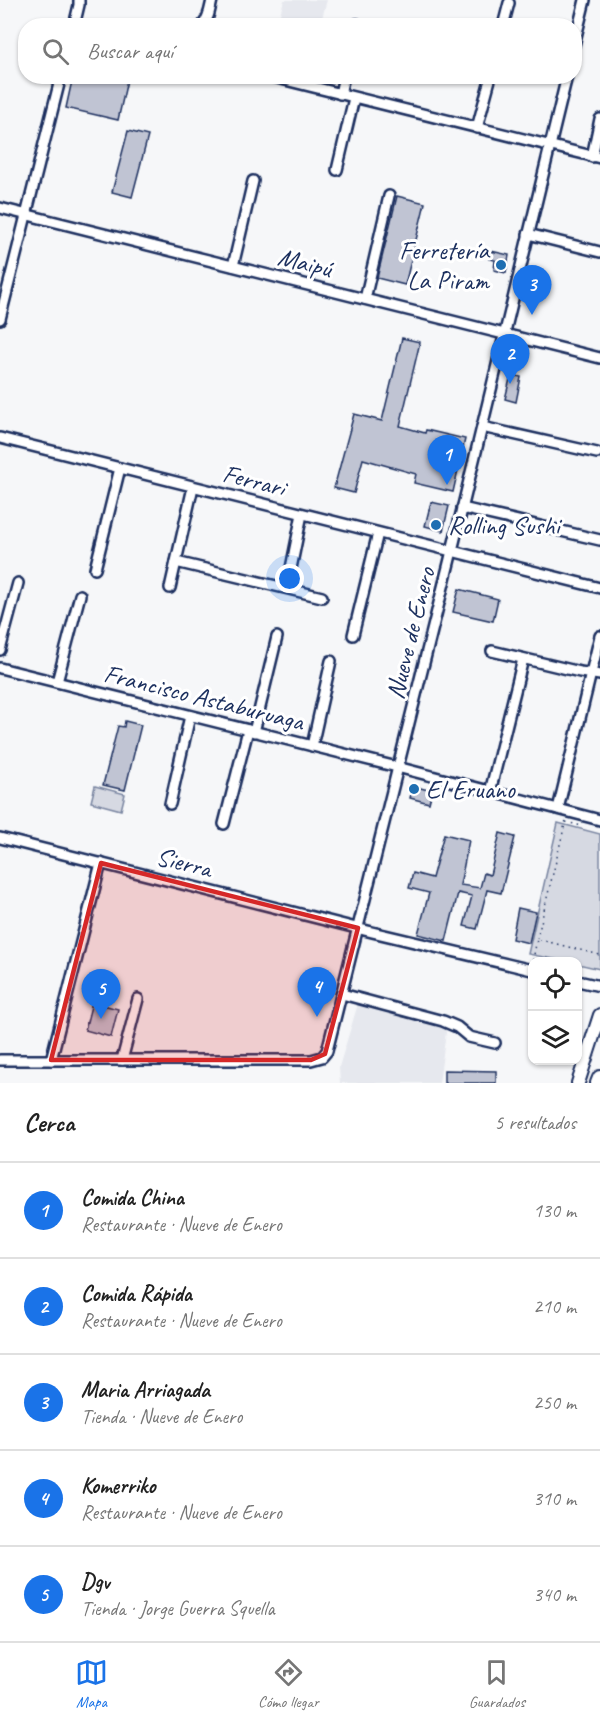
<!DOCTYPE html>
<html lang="es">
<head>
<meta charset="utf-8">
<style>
	:root { --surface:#fff; --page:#f2f2f2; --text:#222; --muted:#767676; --line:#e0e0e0; --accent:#1a73e8 }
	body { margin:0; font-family:Caveat,sans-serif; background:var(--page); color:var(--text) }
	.controls { position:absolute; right:18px; bottom:18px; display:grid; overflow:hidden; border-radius:12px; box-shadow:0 2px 4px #0004 }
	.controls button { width:54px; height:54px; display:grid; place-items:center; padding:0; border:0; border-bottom:2px solid var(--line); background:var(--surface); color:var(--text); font:30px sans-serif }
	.you { position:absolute; left:290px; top:579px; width:21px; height:21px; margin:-15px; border:4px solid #fff; border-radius:50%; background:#1a73e8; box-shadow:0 0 0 9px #1a73e833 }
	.badge { display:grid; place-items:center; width:39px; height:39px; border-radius:50%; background:var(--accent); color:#fff; font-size:20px; font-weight:700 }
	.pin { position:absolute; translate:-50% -50px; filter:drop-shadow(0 2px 3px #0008) }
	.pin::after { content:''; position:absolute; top:32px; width:21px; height:18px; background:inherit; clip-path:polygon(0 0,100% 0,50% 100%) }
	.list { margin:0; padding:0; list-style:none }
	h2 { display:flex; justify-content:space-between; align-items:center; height:78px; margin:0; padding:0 24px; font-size:26px }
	h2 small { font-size:20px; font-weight:400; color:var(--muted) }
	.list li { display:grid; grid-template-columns:39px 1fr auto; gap:18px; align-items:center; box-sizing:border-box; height:96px; padding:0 24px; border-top:2px solid var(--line) }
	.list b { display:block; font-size:22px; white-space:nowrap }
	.list p { margin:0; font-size:20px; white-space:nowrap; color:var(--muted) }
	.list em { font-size:20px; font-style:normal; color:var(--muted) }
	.icon { flex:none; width:33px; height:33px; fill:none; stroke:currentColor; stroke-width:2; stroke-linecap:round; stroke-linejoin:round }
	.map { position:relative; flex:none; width:600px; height:1083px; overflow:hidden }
	.search { position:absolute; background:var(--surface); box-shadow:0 2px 4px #0004; left:18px; right:18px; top:18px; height:66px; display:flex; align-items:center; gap:15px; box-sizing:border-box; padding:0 21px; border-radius:24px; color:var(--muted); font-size:22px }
	.sheet { height:558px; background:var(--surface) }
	nav { display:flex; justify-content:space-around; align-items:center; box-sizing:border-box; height:84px; border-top:2px solid var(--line); background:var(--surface); font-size:16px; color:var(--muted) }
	nav a { display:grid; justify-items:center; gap:3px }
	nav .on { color:var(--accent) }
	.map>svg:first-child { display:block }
	.built { fill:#e6e8ee }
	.green { fill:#d6d9e2; stroke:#7884a0; stroke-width:1.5 }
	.building { fill:#c0c4d3; stroke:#1b2f5e; stroke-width:1.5 }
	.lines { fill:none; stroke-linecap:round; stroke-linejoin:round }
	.minor-casing { stroke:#1b2f5e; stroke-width:14 }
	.major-casing { stroke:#1b2f5e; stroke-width:16 }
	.highway-casing { stroke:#1b2f5e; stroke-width:18 }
	.path { stroke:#1b2f5e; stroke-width:1.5; stroke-dasharray:1.5 4.5; stroke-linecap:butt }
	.minor { stroke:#fff; stroke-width:9 }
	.major { stroke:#fff; stroke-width:12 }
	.highway { stroke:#fff; stroke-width:14 }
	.marked { fill:#d62828; fill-opacity:0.2; stroke:#d62828; stroke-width:4.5; stroke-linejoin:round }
	.poi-dot { fill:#1f6fb2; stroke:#fff; stroke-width:2 }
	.labels { text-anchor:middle; stroke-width:6; stroke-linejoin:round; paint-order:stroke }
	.poi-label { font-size:26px; fill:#1b2f5e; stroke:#fff; text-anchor:start }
	.street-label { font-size:26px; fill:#1b2f5e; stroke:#fff }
</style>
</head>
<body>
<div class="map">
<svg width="600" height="1083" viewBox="0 0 600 1083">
	<rect width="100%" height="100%" fill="#f6f7f9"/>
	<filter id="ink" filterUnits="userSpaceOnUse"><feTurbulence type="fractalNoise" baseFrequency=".0167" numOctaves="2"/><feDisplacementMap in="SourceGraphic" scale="12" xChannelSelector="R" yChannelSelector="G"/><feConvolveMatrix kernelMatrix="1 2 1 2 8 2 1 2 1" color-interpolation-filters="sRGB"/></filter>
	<g filter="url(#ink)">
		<g class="built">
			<polygon points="284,0 327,0 320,25 277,25"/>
			<polygon points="360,997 448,1018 439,1083 340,1083 339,1067"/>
		</g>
		<g class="green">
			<polygon points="95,786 125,794 121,810 91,802"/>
			<polygon points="558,823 600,834 600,969 578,964 578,962 564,961 528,954"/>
		</g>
		<g class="building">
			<polygon points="73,76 128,76 118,120 66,108"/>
			<polygon points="128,131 148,136 132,197 112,192"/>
			<polygon points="397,196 425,203 405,285 377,278"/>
			<polygon points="491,251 509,255 506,273 494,270 495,260 489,259"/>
			<polygon points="402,338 420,342 400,426 425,433 426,430 465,439 453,492 414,483 416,474 363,459 354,493 334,488 354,414 382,421"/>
			<polygon points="511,375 521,377 516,402 505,399"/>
			<polygon points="431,502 449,506 443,531 425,526"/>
			<polygon points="459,589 498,599 493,621 453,612"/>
			<polygon points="125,721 141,725 125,790 103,785 118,726 124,727"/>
			<polygon points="413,786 432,791 429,803 410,798"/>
			<polygon points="500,833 515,837 501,893 487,890 477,929 464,926 472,896 458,893 446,941 418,934 429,893 409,888 413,873 432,878 444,834 469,840 460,885 480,888 484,873 490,875"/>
			<polygon points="518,908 536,912 529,943 512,939"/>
			<polygon points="92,1002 118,1009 111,1037 85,1030"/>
			<polygon points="444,1070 496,1071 496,1083 444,1083"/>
		</g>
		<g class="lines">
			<defs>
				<g id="minor">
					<polyline points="74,26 79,5 79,0"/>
					<path d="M202,26C209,19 210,9 212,0"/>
					<polyline points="356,26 357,24"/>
					<polyline points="503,26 509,3"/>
					<polyline points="574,45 585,0"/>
					<polyline points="269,76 600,158"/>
					<polyline points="340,94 344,76"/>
					<polyline points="477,128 491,76"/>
					<polyline points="592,157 600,119"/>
					<polyline points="337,170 354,98"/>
					<polyline points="0,208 600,358"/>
					<polyline points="528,234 600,252"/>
					<polyline points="233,266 253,181"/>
					<polyline points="365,299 389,196"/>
					<polyline points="0,319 61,76"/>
					<polyline points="482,427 597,453"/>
					<polyline points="0,438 600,588"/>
					<polyline points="462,508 600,540"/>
					<polyline points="176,562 322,597"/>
					<polyline points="95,569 120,468"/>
					<polyline points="170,588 193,487"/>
					<polyline points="287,588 302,514"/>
					<polyline points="353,635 378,533"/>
					<polyline points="0,650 18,583"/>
					<polyline points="492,651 580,672 600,675"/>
					<polyline points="0,668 397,767 600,820"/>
					<polyline points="57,682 80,595"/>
					<polyline points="254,732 277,637"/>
					<polyline points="312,746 331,661"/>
					<polyline points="490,792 523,659"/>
					<polyline points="170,804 190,716"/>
					<polyline points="558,809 600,636"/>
					<polyline points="224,824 248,730"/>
					<polyline points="0,838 372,932 532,970"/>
					<polyline points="578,981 600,986"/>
					<polyline points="342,994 443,1021 457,1027 469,1037 495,1043"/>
					<polyline points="0,1060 311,1060 322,1057 327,1051 450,559 567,76"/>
					<polyline points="51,1060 101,863"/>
					<polyline points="122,1060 138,999"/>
				</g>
				<polyline id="major" points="578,1083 600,1015"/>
				<polyline id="highway" points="598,1083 600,1078"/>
			</defs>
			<use href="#minor" class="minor-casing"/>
			<use href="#major" class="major-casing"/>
			<use href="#highway" class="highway-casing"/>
			<g class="path">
				<polyline points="566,822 582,826"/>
				<polyline points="537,939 566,820"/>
				<polyline points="533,960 537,939 600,955"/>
			</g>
			<use href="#minor" class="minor"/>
			<use href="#major" class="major"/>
			<use href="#highway" class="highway"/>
		</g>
	</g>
	<path class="marked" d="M101,863L358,928L325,1054L311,1060H51Z"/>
	<g class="poi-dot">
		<circle cx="501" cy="265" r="6"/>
		<circle cx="436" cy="525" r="6"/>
		<circle cx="414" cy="789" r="6"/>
	</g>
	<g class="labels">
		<g class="poi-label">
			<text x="489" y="259" text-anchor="end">Ferretería<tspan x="489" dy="30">La Piram</tspan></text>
			<text x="448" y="534">Rolling Sushi</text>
			<text x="426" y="798">El Eruano</text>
		</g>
		<g class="street-label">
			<text transform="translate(305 262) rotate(14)" y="9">Maipú</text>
			<text transform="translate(254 480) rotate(14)" y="9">Ferrari</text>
			<text transform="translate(410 633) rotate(-76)" y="9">Nueve de Enero</text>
			<text transform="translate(204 697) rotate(14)" y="9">Francisco Astaburuaga</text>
			<text transform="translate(184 862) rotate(14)" y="9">Sierra</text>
		</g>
	</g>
</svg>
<div class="controls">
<button><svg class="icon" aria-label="locate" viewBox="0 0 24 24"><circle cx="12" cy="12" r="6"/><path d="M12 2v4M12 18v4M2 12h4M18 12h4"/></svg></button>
<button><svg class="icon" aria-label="layers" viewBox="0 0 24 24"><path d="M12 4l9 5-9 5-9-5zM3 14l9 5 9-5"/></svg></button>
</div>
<div class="you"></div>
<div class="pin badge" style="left:447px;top:485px">1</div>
<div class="pin badge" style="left:510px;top:384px">2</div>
<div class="pin badge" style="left:532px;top:315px">3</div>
<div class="pin badge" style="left:317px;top:1017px">4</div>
<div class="pin badge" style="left:101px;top:1019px">5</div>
<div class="search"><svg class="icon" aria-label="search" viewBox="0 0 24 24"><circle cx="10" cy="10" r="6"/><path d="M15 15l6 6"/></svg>Buscar aquí</div>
</div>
<section class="sheet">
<h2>Cerca<small>5 resultados</small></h2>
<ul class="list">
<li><span class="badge">1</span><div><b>Comida China</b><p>Restaurante · Nueve de Enero</p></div><em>130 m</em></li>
<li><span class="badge">2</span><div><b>Comida Rápida</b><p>Restaurante · Nueve de Enero</p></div><em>210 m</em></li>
<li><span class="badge">3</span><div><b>Maria Arriagada</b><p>Tienda · Nueve de Enero</p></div><em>250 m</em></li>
<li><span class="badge">4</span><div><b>Komerriko</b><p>Restaurante · Nueve de Enero</p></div><em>310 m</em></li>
<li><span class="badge">5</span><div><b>Dgv</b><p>Tienda · Jorge Guerra Squella</p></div><em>340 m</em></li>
</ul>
</section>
<nav>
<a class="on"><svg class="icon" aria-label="map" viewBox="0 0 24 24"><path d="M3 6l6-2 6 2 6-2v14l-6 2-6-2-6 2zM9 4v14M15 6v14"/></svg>Mapa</a>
<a><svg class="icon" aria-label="directions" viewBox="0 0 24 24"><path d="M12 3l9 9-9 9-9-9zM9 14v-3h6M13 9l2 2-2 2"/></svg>Cómo llegar</a>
<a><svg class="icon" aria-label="saved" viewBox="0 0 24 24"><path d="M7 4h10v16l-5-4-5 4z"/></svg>Guardados</a>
</nav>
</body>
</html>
